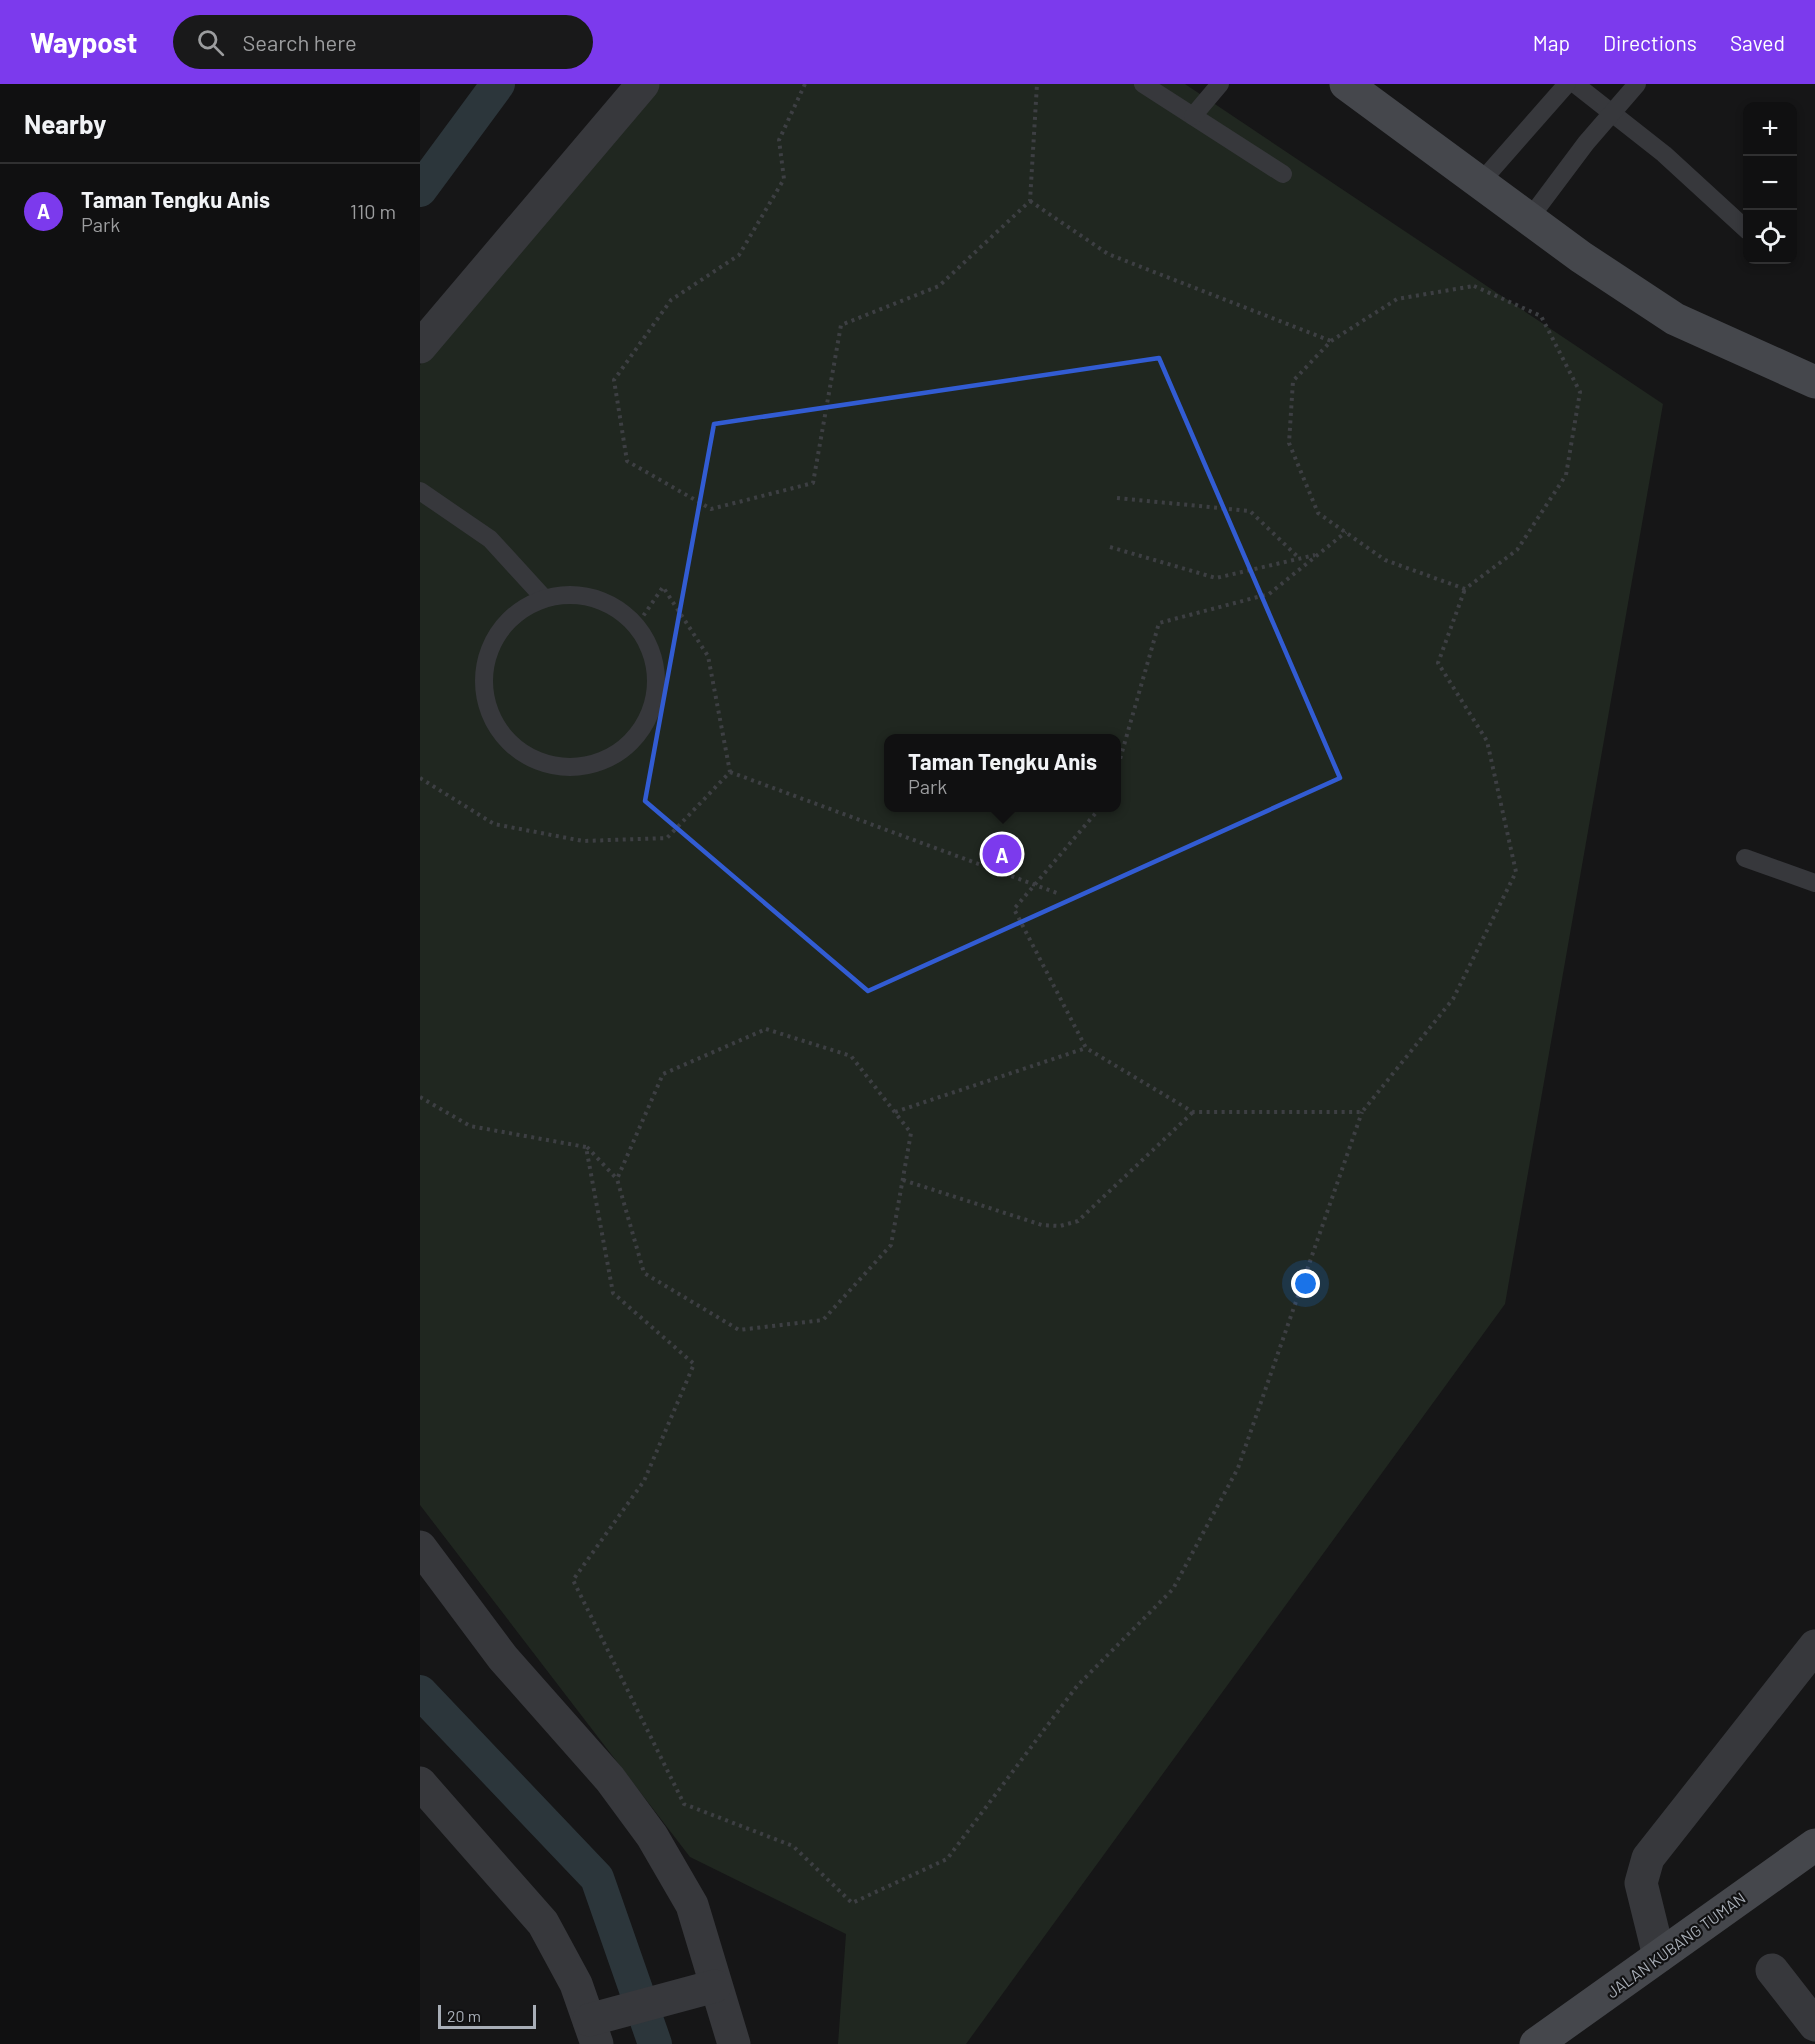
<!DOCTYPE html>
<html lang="en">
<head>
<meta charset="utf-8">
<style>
	:root { --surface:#101011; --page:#19191a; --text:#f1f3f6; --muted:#9c9d9f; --line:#303031; --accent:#7c3aed }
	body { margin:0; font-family:Barlow,sans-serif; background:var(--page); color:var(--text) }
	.controls { position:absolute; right:18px; top:18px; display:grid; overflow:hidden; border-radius:12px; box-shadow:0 3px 9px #0003 }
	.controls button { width:54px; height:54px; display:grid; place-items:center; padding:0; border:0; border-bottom:2px solid var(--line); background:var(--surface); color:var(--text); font:30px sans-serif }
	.scale { position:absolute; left:18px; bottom:15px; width:98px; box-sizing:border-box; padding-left:6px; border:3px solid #a8aeb7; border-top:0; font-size:16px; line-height:21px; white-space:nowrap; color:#a8aeb7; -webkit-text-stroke:4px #111112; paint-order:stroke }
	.you { position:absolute; left:886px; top:1200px; width:21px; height:21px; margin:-15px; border:4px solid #fff; border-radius:50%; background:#1a73e8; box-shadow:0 0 0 9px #1a73e833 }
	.badge { display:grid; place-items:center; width:39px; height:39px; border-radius:50%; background:var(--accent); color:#fff; font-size:20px; font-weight:700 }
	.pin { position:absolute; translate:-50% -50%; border:3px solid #fff; box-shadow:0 2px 6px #0006 }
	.popup { position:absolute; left:464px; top:650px; width:237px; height:78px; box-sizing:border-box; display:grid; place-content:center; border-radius:12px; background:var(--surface); filter:drop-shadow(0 2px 4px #0005); font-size:20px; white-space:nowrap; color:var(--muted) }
	.popup b { font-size:22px; color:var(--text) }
	.popup::after { content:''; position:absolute; left:50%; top:100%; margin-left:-12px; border:12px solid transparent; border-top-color:var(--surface) }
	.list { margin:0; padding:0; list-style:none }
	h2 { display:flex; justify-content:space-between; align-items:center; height:78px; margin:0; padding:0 24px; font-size:26px }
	h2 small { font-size:20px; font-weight:400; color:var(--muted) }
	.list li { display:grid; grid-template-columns:39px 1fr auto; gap:18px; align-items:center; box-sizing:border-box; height:96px; padding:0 24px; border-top:2px solid var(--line) }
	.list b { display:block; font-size:22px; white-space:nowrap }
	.list p { margin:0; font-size:20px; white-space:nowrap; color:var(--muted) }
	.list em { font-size:20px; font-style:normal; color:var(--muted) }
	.icon { flex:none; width:33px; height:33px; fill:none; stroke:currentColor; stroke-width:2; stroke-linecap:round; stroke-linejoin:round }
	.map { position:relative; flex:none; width:1395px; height:1960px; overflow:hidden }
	header { display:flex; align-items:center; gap:36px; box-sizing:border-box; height:84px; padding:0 30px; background:var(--accent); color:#fff }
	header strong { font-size:28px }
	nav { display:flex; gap:33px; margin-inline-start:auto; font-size:21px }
	.search { width:420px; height:54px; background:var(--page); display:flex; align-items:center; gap:15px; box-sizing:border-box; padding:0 21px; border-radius:33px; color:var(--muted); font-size:22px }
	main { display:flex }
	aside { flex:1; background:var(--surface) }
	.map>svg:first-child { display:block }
	.green { fill:#202720; fill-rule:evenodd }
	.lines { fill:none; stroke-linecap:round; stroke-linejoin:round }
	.canal { stroke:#2c363b; stroke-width:34 }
	.path { stroke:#3d3f43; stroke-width:4; stroke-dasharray:3 4.5; stroke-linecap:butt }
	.lane { stroke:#37383c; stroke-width:18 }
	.street { stroke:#37383c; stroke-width:33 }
	.secondary { stroke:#45474c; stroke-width:33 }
	.marked { fill:none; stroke:#325cd3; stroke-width:4.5; stroke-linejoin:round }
	.labels { text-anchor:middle; stroke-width:4.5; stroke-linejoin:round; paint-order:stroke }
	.street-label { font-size:16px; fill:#a8aeb7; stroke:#111112 }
</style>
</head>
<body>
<header>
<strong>Waypost</strong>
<div class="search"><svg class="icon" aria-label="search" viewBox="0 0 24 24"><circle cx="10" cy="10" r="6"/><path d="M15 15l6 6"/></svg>Search here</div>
<nav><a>Map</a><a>Directions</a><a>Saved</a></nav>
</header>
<main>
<aside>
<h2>Nearby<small></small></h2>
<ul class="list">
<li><span class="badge">A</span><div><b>Taman Tengku Anis</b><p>Park</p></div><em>110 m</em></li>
</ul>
</aside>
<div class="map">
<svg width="1395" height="1960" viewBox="0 0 1395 1960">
	<rect width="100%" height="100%" fill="#161617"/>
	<path class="green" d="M239,0H765L1243,320L1085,1220L546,1960H418L426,1850L270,1773L0,1421V281L122,132ZM468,654H696V724H468Z"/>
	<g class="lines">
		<g class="canal">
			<polyline points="0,106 78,0"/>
			<polyline points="0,1608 177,1794 235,1960"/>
		</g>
		<g class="path">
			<polyline points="385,0 359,56 364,95 319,171 251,216 194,296 207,377 291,425 393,399 421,241 519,202 610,117 617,0"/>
			<polyline points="610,117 688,170 911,257"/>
			<polygon points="1054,202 1121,232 1160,308 1146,391 1097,466 1045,505 965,476 898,429 869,359 873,297 911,257 977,215"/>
			<polyline points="697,414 830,427 879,474"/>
			<polyline points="690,463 796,494 895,471"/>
			<polyline points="310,688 637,809"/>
			<polyline points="696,689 739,539 849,510 926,448"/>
			<polyline points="0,694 74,740 163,757 247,754 310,688 288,572 243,503 217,541"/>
			<polyline points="680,724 594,825 666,964 773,1028 942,1028 1033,915 1096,788 1067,657 1018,579 1045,505"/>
			<polygon points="346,945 431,972 491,1049 471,1161 403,1236 319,1246 224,1189 197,1095 243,990"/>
			<polyline points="0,1013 50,1042 166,1063 193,1209 274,1280 224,1397 153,1496 264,1720 373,1762 432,1819 527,1775 657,1602 753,1505 818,1384 942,1028"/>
			<polyline points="475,1028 666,964"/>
			<polyline points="167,1063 197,1095"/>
			<polyline points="483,1096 622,1141 640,1142 658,1137 773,1028"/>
		</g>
		<g class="lane">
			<polyline points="723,0 863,90"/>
			<polyline points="1155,0 1244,70 1328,147"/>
			<polyline points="773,32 800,0"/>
			<polyline points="1060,99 1147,0"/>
			<polyline points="1109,135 1166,59 1217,0"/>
			<polyline points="0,407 70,455 124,514"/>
			<circle cx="150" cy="597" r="86"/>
			<polyline points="1325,774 1395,799"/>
		</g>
		<g class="street">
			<polyline points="0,263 223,0"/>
			<polyline points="0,1463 83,1574 190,1695 232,1752 272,1821 314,1960"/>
			<polyline points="0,1699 123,1839 156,1900 177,1960"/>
			<polyline points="1239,1872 1221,1799 1228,1774 1395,1562"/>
			<polyline points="1352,1886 1395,1941"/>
			<polyline points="169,1936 295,1902"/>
		</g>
		<g class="secondary">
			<polyline points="926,0 1161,173 1255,235 1395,298"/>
			<polyline points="1116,1960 1395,1761"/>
		</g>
	</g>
	<path class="marked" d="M739,274L920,694L448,907L225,717L294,340Z"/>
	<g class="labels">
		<g class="street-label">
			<text transform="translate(1256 1861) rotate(-36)" y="6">JALAN KUBANG TUMAN</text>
		</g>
	</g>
</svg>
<div class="controls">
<button>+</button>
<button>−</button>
<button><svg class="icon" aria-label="locate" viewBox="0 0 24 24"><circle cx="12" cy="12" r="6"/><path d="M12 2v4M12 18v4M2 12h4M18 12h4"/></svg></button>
</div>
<div class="scale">20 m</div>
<div class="you"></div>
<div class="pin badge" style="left:582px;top:770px">A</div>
<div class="popup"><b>Taman Tengku Anis</b>Park</div>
</div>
</main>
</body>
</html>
